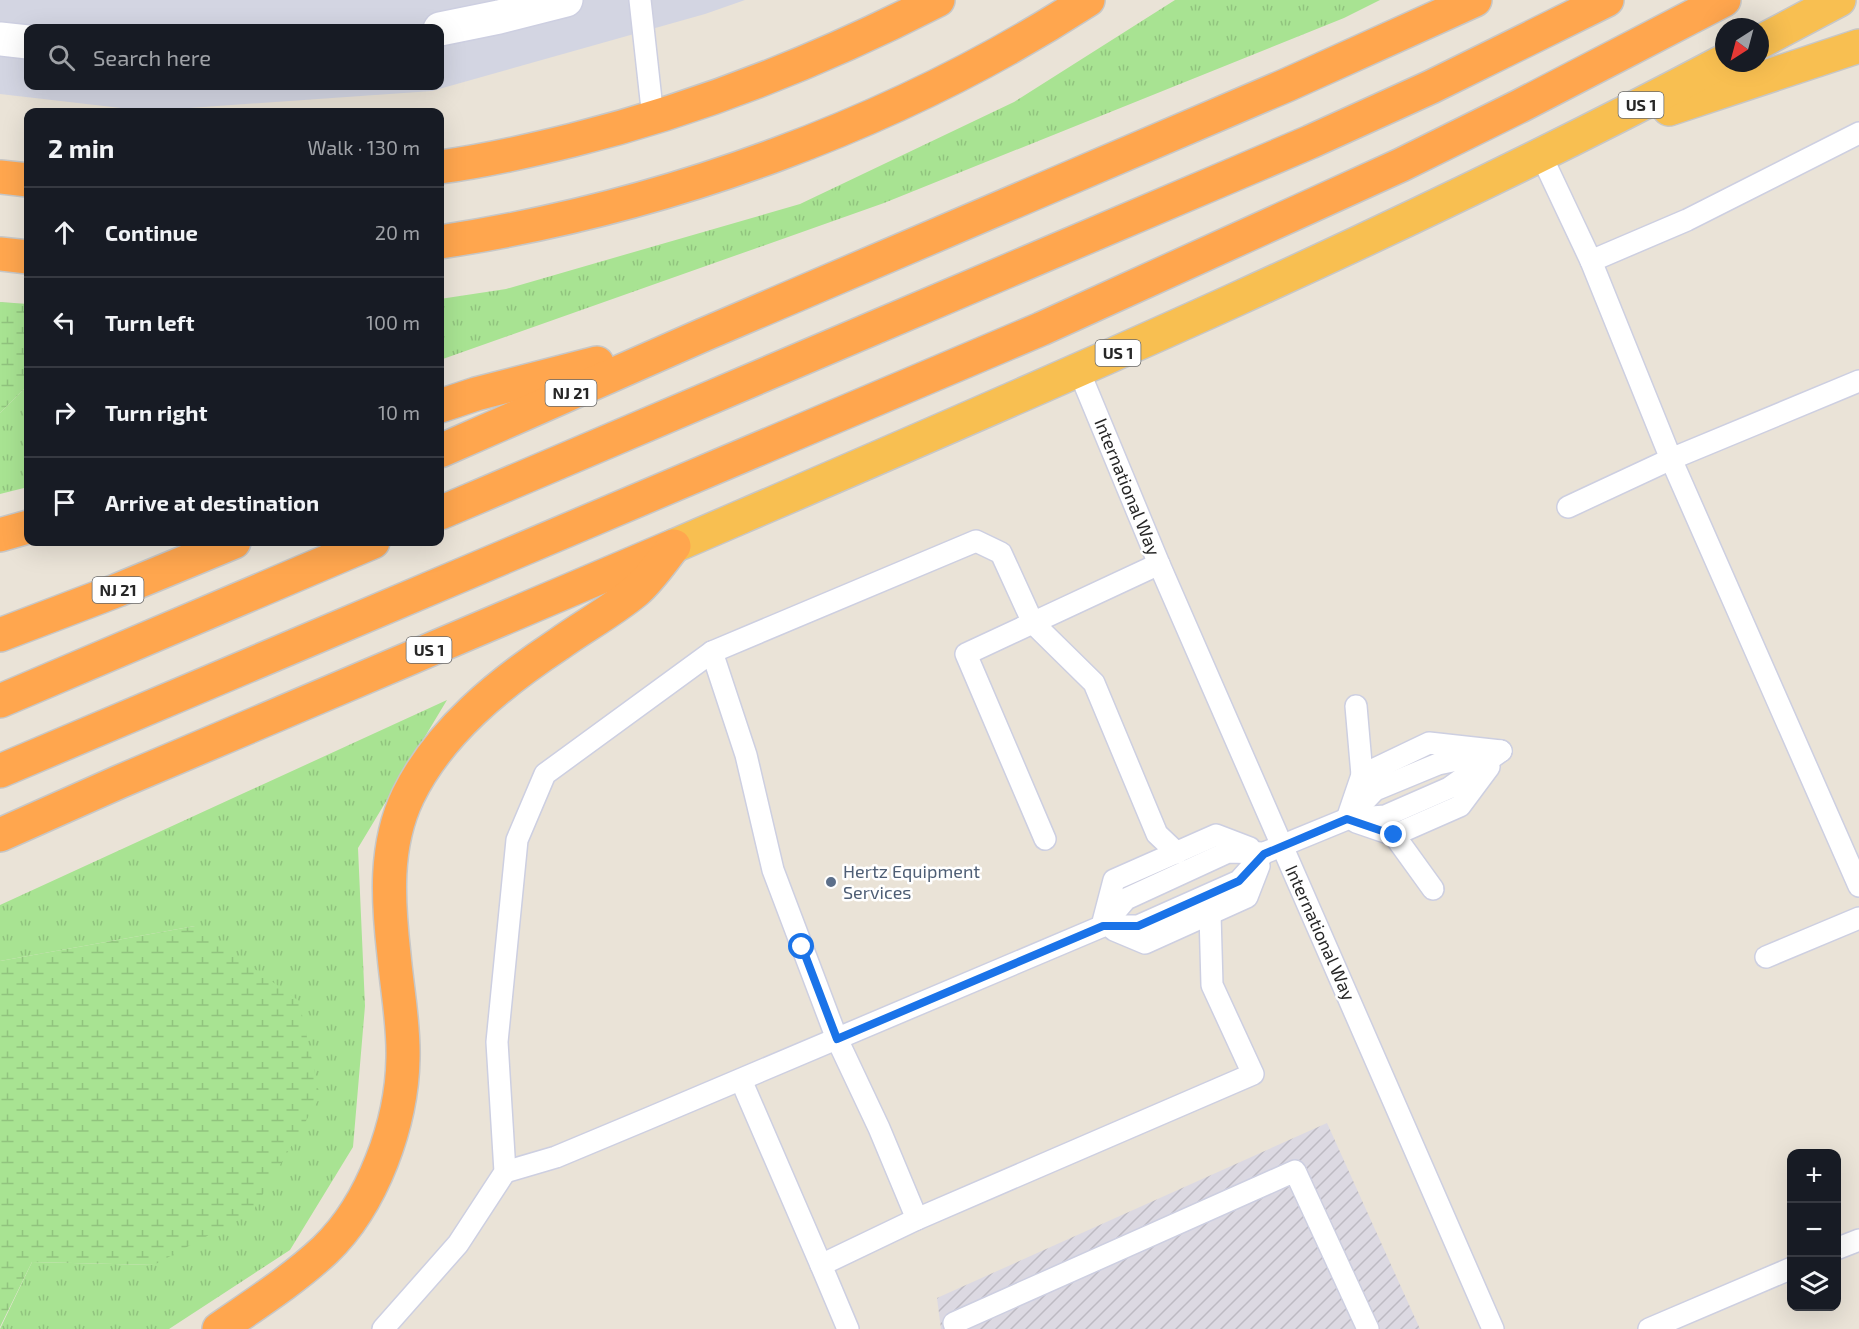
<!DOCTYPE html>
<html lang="en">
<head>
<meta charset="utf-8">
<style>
	:root { --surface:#171b24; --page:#242831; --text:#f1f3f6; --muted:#9ea1a6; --line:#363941 }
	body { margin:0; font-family:"Exo 2",sans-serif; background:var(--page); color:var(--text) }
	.controls { position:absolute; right:18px; bottom:18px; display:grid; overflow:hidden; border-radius:12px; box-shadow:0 6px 24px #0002 }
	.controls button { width:54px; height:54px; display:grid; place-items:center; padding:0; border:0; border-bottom:2px solid var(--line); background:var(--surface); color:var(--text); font:30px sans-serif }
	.compass { position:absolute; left:1715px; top:18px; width:54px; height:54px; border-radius:50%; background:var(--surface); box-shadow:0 6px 24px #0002; rotate:216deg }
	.stop { position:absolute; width:18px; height:18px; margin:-14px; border:4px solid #1a73e8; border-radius:50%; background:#fff }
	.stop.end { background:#1a73e8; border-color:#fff; box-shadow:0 2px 6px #0008 }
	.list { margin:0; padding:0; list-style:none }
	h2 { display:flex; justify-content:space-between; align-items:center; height:78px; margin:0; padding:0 24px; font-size:26px }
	h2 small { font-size:20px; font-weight:400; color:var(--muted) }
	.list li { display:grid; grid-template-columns:39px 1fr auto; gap:18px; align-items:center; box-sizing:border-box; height:90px; padding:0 24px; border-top:2px solid var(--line) }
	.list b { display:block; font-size:22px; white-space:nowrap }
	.list em { font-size:20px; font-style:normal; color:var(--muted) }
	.icon { flex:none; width:33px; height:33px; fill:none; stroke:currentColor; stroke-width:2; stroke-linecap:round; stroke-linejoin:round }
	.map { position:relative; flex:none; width:1859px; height:1329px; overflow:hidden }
	.search { position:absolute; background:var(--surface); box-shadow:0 6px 24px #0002; left:24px; top:24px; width:420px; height:66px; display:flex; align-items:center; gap:15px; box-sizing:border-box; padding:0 21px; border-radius:12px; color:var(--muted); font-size:22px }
	.panel { position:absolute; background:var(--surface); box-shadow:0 6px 24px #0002; left:24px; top:108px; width:420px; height:438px; border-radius:12px }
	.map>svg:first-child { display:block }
	.industrial { fill:url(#industrial-furrows) }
	.airport { fill:#d3d5e2; fill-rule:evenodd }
	.grass { fill:url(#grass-tufts) }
	.wetland { fill:url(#wetland-marsh) }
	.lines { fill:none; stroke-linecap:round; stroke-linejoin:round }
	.service-casing { stroke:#cdcfe1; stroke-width:24 }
	.tertiary-casing { stroke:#cdcfe1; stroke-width:36 }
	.trunk-casing { stroke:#c7c7c7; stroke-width:36 }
	.motorway-casing { stroke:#c7c7c7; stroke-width:36 }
	.service { stroke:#fff; stroke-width:21 }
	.tertiary { stroke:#fff; stroke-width:33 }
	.trunk { stroke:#f8bf51; stroke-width:33 }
	.motorway { stroke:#ffa64e; stroke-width:33 }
	.route { stroke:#1a73e8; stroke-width:8 }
	.service-dot { fill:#5c6f8a; stroke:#fff; stroke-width:2 }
	.labels { text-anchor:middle; stroke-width:5; stroke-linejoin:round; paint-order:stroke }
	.shield { fill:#fff; stroke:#686868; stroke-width:1.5 }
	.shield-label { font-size:16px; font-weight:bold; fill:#272727 }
	.street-label { font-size:18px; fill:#272727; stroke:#fff }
	.service-label { font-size:18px; fill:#4e5e75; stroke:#fff; text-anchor:start }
</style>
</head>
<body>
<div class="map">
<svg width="1859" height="1329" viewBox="0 0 1859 1329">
	<defs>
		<pattern id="industrial-furrows" width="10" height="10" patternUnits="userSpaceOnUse" patternTransform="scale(1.5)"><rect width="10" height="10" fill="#dcd9e2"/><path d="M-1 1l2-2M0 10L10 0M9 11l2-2" fill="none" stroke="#bdbac2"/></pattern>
		<pattern id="grass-tufts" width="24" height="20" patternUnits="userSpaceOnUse" patternTransform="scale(1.5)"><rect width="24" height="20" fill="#a8e392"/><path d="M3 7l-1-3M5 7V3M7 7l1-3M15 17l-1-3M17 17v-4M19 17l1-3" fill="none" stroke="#91c37e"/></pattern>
		<pattern id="wetland-marsh" width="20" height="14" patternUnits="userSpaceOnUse" patternTransform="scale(1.5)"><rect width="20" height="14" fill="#a8e392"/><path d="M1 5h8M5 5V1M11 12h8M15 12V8" fill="none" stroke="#91c37e"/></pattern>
	</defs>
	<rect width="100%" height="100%" fill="#eae3d7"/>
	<polygon class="industrial" points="1327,1123 1420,1329 941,1329 937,1298"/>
	<path class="airport" d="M0,0H745L705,14L432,91L147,111L0,94ZM28,28H440V86H28Z"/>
	<g class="grass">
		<polygon points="1175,0 1380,0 1344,18 884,203 440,360 440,299 506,289 800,204 1014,102"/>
		<polygon points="28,385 28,487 0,494 0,413"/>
		<polygon points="447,700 358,848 365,1006 353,1147 290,1250 169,1329 0,1329 32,1262 154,1265 195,926 0,961 0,905"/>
	</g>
	<g class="wetland">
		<polygon points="0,302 28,304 28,385 0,413"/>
		<polygon points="195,926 299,1001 320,1097 253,1211 154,1265 32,1262 0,1327 0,961"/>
	</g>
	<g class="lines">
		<defs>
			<g id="service">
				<polyline points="640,0 653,118"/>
				<polyline points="1541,155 1591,261"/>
				<polyline points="1079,371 1159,564 1493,1329"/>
				<polyline points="1859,381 1671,459 1859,886"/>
				<polyline points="1568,507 1671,459 1591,261 1687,220 1859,133"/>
				<polyline points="712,652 746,755 773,870 837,1039 879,1128 917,1219"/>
				<polyline points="1356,706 1362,775"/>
				<polyline points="1352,814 1375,790 1438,764 1481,755"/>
				<polyline points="1347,819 1362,775 1429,743 1501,751"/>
				<polyline points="1356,822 1394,835 1460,806 1489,767"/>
				<polyline points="1394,835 1433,889"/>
				<polyline points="1045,839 966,654 1159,564"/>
				<polyline points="1103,922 1114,880 1216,835 1250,848"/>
				<polyline points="1103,926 1126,899 1228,852 1264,853 1347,819 1385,816 1449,788 1501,751"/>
				<polyline points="1114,930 1145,943 1247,897 1259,866"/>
				<polyline points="1766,957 1859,918"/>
				<polyline points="741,1080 821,1265"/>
				<polyline points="505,1172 556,1157 647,1119 1103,926 1138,926 1239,881 1264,853"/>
				<polyline points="1836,1249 1859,1240"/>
				<polyline points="383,1329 458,1244 505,1172 497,1042 517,840 545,774 712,652 976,541 1001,553 1033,623 1094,683 1157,834 1177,853"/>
				<polyline points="848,1329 821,1265 917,1219 1253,1074 1212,985 1210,914"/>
				<polyline points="956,1329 954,1323 1295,1171 1368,1329"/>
				<polyline points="1649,1329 1792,1268"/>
			</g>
			<g id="tertiary">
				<polyline points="440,29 499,17 566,0"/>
				<polyline points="0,39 28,42"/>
			</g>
			<g id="trunk">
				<polyline points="1760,42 1839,0"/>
				<polyline points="1669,109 1859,46"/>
				<path d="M674,546C1028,393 1383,242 1724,61"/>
			</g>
			<g id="motorway">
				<path d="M440,167C485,161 529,151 573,140C701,108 821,60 938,0"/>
				<polyline points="0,177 28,180"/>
				<path d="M440,242C664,208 897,124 1088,0"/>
				<polyline points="0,254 28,257"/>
				<polyline points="440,406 476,394 597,363"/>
				<polyline points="440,451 703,335 1287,85 1475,0"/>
				<polyline points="440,513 1310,142 1431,87 1607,0"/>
				<polyline points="0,535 28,527"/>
				<polyline points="0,635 118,590 234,542"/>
				<polyline points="0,701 373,542"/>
				<polyline points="0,771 1041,329 1401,165 1520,106 1724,0"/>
				<polyline points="0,835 119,782 669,548"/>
				<path d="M219,1329C255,1304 293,1280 325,1250C373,1204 402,1123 403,1058C404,1024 397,989 394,955C388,902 384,846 408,796C439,732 500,683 559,644C584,626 612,611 636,591C650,579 662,561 674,546"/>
			</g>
		</defs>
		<use href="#service" class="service-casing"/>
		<use href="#tertiary" class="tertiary-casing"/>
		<use href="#trunk" class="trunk-casing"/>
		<use href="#motorway" class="motorway-casing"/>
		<use href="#service" class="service"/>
		<use href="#tertiary" class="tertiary"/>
		<use href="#trunk" class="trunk"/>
		<use href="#motorway" class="motorway"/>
	</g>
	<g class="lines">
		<polyline class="route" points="802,947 837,1039 1103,926 1138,926 1239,881 1264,854 1347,819 1394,835"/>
	</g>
	<circle class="service-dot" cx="831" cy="882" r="6"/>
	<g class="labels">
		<g class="shield">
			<rect x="1618.5" y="92" width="45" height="26" rx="4.5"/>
			<rect x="1095.5" y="340" width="45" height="26" rx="4.5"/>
			<rect x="545.5" y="380" width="51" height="26" rx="4.5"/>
			<rect x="92.5" y="577" width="51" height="26" rx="4.5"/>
			<rect x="406.5" y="637" width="45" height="26" rx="4.5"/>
		</g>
		<g class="shield-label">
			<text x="1641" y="111">US 1</text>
			<text x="1118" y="359">US 1</text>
			<text x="571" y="399">NJ 21</text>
			<text x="118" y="596">NJ 21</text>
			<text x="429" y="656">US 1</text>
		</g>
		<g class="street-label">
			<text transform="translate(1127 487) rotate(68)" y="6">International Way</text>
			<text transform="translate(1320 933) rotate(66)" y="6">International Way</text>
		</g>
		<g class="service-label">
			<text x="843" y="878">Hertz Equipment<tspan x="843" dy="21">Services</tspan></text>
		</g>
	</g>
</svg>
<div class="controls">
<button>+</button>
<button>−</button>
<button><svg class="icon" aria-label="layers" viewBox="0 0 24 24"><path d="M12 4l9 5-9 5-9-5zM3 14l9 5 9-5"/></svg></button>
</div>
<svg class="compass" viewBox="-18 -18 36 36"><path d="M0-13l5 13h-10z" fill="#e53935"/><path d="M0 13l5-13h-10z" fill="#9ea1a6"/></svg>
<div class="stop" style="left:802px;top:947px"></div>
<div class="stop end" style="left:1394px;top:835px"></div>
<div class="search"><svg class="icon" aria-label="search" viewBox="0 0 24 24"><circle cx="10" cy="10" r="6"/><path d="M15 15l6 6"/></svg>Search here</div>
<section class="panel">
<h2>2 min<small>Walk · 130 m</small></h2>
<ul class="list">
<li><svg class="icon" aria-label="ahead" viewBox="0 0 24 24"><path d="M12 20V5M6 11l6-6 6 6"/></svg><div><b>Continue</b></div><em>20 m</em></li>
<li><svg class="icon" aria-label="left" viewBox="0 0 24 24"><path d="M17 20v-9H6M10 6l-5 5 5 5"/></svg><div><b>Turn left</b></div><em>100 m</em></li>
<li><svg class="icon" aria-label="right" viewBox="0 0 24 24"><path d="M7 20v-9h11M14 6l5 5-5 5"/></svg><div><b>Turn right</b></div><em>10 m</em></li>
<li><svg class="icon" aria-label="arrive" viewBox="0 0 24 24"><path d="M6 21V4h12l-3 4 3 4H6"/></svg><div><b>Arrive at destination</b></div></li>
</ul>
</section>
</div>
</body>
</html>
